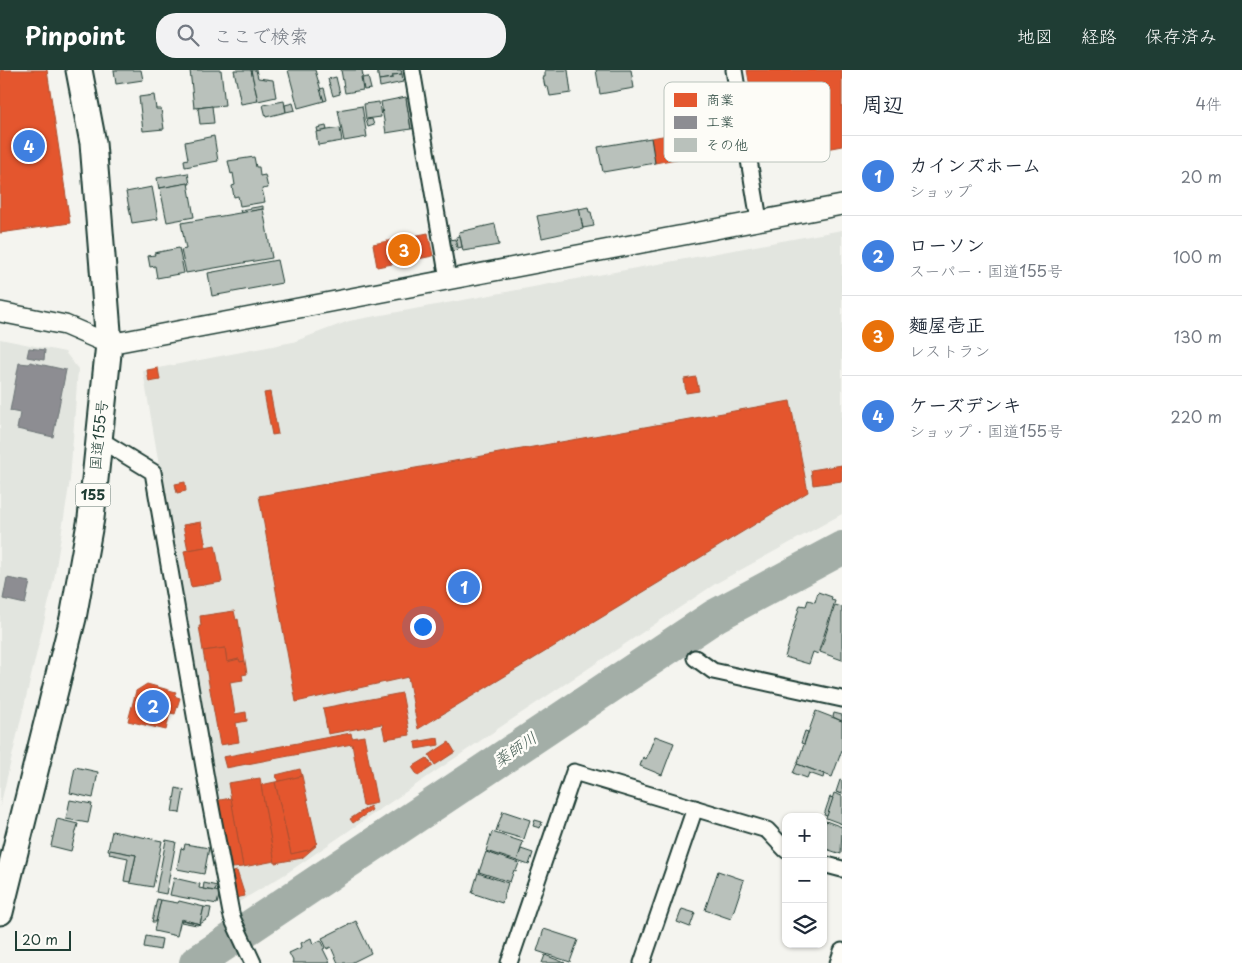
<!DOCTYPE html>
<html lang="ja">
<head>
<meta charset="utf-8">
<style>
	:root { --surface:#fff; --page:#f2f2f3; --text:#1f2937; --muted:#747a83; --line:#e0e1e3; --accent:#1f3d34 }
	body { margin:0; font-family:"Playpen Sans","Klee One",sans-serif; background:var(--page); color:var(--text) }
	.controls { position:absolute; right:15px; bottom:15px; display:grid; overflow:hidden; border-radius:10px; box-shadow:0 1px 4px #0004 }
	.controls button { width:45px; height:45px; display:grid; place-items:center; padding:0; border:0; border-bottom:1px solid var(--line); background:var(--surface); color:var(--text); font:25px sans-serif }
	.scale { position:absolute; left:15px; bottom:12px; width:56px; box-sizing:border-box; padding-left:5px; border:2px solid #1f3d34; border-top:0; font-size:14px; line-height:18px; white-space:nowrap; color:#1f3d34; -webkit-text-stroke:4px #fdfcf7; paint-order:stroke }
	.you { position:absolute; left:422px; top:556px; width:18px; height:18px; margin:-12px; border:4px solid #fff; border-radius:50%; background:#1a73e8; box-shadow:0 0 0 8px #1a73e833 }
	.badge { display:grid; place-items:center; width:32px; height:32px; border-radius:50%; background:var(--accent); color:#fff; font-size:16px; font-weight:700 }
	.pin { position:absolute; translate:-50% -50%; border:2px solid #fff; box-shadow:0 1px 5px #0006 }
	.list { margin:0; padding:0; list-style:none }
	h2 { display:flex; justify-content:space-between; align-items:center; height:65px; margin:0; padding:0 20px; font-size:21px }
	h2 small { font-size:16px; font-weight:400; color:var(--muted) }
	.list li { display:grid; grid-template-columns:32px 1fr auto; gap:15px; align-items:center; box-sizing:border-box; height:80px; padding:0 20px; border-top:1px solid var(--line) }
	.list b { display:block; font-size:19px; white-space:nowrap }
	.list p { margin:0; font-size:16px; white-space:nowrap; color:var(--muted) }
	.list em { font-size:16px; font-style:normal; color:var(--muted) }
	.icon { flex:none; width:28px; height:28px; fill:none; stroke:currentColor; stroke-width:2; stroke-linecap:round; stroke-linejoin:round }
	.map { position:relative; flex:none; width:842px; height:893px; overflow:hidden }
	header { display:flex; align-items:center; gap:30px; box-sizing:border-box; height:70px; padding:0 25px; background:var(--accent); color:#fff }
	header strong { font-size:24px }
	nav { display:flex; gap:28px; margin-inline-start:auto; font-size:18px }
	.search { width:350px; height:45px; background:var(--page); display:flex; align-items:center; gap:12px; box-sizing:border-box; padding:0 18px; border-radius:20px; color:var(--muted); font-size:19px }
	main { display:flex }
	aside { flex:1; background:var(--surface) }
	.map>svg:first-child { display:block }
	.built { fill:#e2e5df }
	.shops { fill:#e4572e; stroke:#a94f30 }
	.industry { fill:#8d8d92; stroke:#6c7576 }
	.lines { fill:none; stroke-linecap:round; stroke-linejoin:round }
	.river { stroke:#a3aea7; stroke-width:34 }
	.building { fill:#b9c1bb; stroke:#1f3d34 }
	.minor-casing { stroke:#1f3d34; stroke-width:19 }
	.tertiary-casing { stroke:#1f3d34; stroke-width:22 }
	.trunk-casing { stroke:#1f3d34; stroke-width:29 }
	.minor { stroke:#fdfcf7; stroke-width:15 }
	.tertiary { stroke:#fdfcf7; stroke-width:19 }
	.trunk { stroke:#fdfcf7; stroke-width:25 }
	.labels { text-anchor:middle; stroke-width:5; stroke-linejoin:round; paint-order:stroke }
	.shield { fill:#fdfcf7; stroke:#62766e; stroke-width:1 }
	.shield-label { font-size:14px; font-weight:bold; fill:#1f3d34 }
	.street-label { font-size:15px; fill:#1f3d34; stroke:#fdfcf7 }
	.water-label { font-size:16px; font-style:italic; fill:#475f56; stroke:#fdfcf7 }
	.key { fill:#fdfcf7; stroke:#bac3bc; stroke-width:1 }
	.key-label { font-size:14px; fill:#1f3d34 }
</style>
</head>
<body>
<header>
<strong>Pinpoint</strong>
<div class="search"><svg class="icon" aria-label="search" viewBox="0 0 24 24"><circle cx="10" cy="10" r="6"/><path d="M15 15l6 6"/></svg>ここで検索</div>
<nav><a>地図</a><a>経路</a><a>保存済み</a></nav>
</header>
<main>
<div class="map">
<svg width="842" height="893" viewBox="0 0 842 893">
	<rect width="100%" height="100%" fill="#f4f4ef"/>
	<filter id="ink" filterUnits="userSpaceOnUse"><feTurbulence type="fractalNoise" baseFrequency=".02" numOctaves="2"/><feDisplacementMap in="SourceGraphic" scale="10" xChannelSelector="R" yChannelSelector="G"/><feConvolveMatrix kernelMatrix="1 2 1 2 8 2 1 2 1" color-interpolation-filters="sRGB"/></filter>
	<g filter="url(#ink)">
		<g class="built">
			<polygon points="842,160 842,444 715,514 502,656 287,803 234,835 143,301 293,272 349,251"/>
			<polygon points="0,269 65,282 78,299 70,410 54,510 0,737"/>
		</g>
		<g class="shops">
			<polygon points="0,0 47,0 70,153 0,163"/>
			<polygon points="747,0 842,0 842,76 804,83 802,72 761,79"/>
			<polygon points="703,59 708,83 655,93 651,68"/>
			<polygon points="428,163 433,186 377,197 373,174"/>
			<polygon points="158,298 160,310 149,312 147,300"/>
			<polygon points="696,307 699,321 686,323 684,309"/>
			<polygon points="270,322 278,364 272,365 264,323"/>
			<polygon points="790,331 808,422 418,659 408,607 296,632 259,426"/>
			<polygon points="842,395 842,411 813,415 811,400"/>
			<polygon points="185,412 186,421 177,423 175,414"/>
			<polygon points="201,452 206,477 188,480 183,455"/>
			<polygon points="215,475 222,512 191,517 184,481"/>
			<polygon points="234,541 236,550 238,549 245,591 240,592 239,589 227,592 225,578 203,581 199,556 201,556 200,546"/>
			<polygon points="225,578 227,592 239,589 240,592 245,591 247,604 242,605 243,610 230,612 235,644 246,642 247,651 236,653 239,672 220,675 203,581"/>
			<polygon points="147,614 176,622 174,626 180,628 175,644 170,643 166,660 128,651 136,621"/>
			<polygon points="402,623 410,665 385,669 382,654 328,664 323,638"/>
			<polygon points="351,663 352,668 364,666 377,733 363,736 352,674 226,698 223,687"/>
			<polygon points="438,668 439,675 416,679 415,672"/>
			<polygon points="449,672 455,682 435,695 429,685"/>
			<polygon points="427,688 433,696 418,706 412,697"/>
			<polygon points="300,699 302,706 278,712 276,705"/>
			<polygon points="302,706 317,773 309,780 291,784 275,712"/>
			<polygon points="260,708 275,791 243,797 228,713"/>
			<polygon points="275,712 291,784 309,780 315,775 316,776 302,788 275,793 261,715"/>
			<polygon points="231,728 243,797 232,798 228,776 222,773 215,731"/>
			<polygon points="370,736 372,740 353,753 350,749"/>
			<polygon points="237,801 245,826 235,828 229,803"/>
		</g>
		<g class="industry">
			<polygon points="29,278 45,280 44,290 27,287"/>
			<polygon points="30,292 66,300 53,367 17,359 20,343 10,341 19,293 29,294"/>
			<polygon points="7,508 30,512 25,534 3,529"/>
		</g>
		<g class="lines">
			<polyline class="river" points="196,893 715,546 842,478"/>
		</g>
		<g class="building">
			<polygon points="114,0 141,0 143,10 116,14"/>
			<polygon points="190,0 221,0 225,35 194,38"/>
			<polygon points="234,0 251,0 258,31 241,34"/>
			<polygon points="251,0 256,0 258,8 273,10 276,27 258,31"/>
			<polygon points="288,0 315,0 324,31 298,38"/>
			<polygon points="341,0 362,0 363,7 361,7 363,20 345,23"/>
			<polygon points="377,0 401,0 402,4 393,5 393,8 379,10"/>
			<polygon points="545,0 568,0 571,23 550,26 548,17 545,17 543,7 545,7"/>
			<polygon points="596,0 631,0 634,18 600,24"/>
			<polygon points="402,4 403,12 380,17 379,10 393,8 393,5"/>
			<polygon points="336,7 340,24 333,26 328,9"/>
			<polygon points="368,7 371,19 364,20 362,8"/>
			<polygon points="324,18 327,30 324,31 320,19"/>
			<polygon points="154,25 156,39 161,39 164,59 143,61 139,27"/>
			<polygon points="406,27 411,59 386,63 381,32"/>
			<polygon points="410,28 415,58 411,59 406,29"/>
			<polygon points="284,31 286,42 266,47 263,35"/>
			<polygon points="379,32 381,47 366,49 364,34"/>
			<polygon points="293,33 295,40 286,42 285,35"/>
			<polygon points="212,36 214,53 200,54 198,38"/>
			<polygon points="362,36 367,67 344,71 338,40"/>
			<polygon points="372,49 374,55 368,57 366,50"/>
			<polygon points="326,56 327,60 318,62 317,58"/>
			<polygon points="340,58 342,71 318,75 316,62"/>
			<polygon points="214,66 218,91 185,97 184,90 188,89 185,72"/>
			<polygon points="651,68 655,93 603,102 598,77"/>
			<polygon points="254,87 256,97 259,97 260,106 265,105 268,118 262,119 265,132 240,136 238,126 234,127 232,116 235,115 233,103 231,104 228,91"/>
			<polygon points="188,103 190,114 183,114 160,118 159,119 157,108"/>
			<polygon points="188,113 194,147 167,152 160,118"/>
			<polygon points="152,117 158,149 132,153 126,122"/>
			<polygon points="263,136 263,139 241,143 240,140"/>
			<polygon points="588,137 589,142 591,142 594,156 583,158 579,139"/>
			<polygon points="579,138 583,159 542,168 537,146"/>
			<polygon points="263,139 272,188 186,203 181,180 186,179 181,153"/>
			<polygon points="495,154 499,175 463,181 459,162"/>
			<polygon points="460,166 462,177 458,178 456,167"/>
			<polygon points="455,169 457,180 447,182 445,171"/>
			<polygon points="179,178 184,203 157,208 155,196 150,197 148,186 155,185 154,183"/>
			<polygon points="277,190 282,213 212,226 208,203"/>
			<polygon points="818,522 832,527 831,530 835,531 818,584 813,582 809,594 785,587 800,535 806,536 808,530 815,532"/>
			<polygon points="835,535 842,537 842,590 820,582"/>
			<polygon points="816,641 842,651 842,680 832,707 797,694"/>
			<polygon points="834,643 842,645 842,651 833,647"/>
			<polygon points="805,661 808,662 804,674 801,673"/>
			<polygon points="655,666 674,673 662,705 640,696 643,687 646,689"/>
			<polygon points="797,694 824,704 823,708 809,703 807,708 793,703"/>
			<polygon points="75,697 98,702 93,728 70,723"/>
			<polygon points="840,710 842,711 842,724 836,722"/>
			<polygon points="176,718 184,720 180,743 172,742"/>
			<polygon points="834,723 842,726 842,754 826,748"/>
			<polygon points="830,727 833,728 827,746 824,745"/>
			<polygon points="70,730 92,734 88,753 66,749"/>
			<polygon points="503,741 530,750 524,769 496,761"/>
			<polygon points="57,749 78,754 71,781 51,776"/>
			<polygon points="535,750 542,752 540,758 533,756"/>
			<polygon points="826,751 842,757 841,784 823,778 823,758"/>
			<polygon points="112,761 162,771 153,817 130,813 136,785 108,780"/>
			<polygon points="492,762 523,772 517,791 486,781"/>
			<polygon points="166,770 176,772 166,824 156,822"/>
			<polygon points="185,774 209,778 204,804 177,799 181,778 184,779"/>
			<polygon points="521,779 533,783 529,795 517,791"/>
			<polygon points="110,780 136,785 130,812 124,811 128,788 109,784"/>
			<polygon points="486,782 519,793 516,801 514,800 510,812 479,802"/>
			<polygon points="718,801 744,810 731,849 705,840"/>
			<polygon points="478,803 508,813 502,833 472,823"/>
			<polygon points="174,808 200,814 199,818 220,822 217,834 170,825"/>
			<polygon points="204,813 217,816 215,821 203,819"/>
			<polygon points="157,829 161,830 156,852 152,852"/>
			<polygon points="161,830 178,833 179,831 204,837 200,854 181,849 177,866 154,861"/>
			<polygon points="204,837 211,838 209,848 200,854"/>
			<polygon points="682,839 695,843 690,857 677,852"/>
			<polygon points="182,850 200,854 197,855 181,852"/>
			<polygon points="356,851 371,883 351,893 338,893 331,877 327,879 322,868"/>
			<polygon points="544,859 578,870 570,892 537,881"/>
			<polygon points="146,866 162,869 160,880 144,877"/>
			<polygon points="311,868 313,874 321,870 325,878 323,879 330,893 292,893 293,891 289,883 302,877 301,873"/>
			<polygon points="545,885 565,893 542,893"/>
		</g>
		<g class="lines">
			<defs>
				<g id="minor">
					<polyline points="412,0 448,209"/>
					<polyline points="734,0 759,150"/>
					<polyline points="99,369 153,402 210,732 231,843 233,850 253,893"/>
					<polyline points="695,588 713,601 842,629"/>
					<polyline points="823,794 842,799"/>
					<polyline points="509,893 574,702 767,760 786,780"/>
					<polyline points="642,893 695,738"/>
					<polyline points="838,893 842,881"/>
				</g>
				<polyline id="tertiary" points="0,242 65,255 109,274 842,135"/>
				<polyline id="trunk" points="0,842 73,548 91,448 109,274 93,73 79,0"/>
			</defs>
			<use href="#minor" class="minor-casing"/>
			<use href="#tertiary" class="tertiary-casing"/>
			<use href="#trunk" class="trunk-casing"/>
			<use href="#minor" class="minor"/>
			<use href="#tertiary" class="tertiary"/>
			<use href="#trunk" class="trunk"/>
		</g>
	</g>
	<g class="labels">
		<rect class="shield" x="75.5" y="413.5" width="35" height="23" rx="4"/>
		<g class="shield-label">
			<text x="93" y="430">155</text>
		</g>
		<g class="street-label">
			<text transform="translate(99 365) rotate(-84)" y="5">国道155号</text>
		</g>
		<g class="water-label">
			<text transform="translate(515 679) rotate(-34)" y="6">薬師川</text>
		</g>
	</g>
	<rect x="664" y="12" width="166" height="80" rx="8" class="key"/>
	<rect x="674" y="23" width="23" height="14" fill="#e4572e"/>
	<rect x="674" y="46" width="23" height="13" fill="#8d8d92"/>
	<rect x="674" y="68" width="23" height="14" fill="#b9c1bb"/>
	<g class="key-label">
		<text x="706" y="35">商業</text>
		<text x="706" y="57">工業</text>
		<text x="706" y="80">その他</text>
	</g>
</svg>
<div class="controls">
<button>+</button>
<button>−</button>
<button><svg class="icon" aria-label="layers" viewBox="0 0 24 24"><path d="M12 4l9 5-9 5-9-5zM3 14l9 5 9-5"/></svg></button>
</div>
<div class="scale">20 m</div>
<div class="you"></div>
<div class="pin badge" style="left:464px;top:517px;background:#3f7fe0">1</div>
<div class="pin badge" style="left:153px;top:636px;background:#3f7fe0">2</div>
<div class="pin badge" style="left:404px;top:180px;background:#e8710a">3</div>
<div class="pin badge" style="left:29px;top:76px;background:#3f7fe0">4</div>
</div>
<aside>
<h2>周辺<small>4件</small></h2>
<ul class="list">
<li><span class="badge" style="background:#3f7fe0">1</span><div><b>カインズホーム</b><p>ショップ</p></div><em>20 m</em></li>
<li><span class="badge" style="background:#3f7fe0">2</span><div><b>ローソン</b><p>スーパー · 国道155号</p></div><em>100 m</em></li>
<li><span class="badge" style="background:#e8710a">3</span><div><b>麵屋壱正</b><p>レストラン</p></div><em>130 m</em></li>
<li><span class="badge" style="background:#3f7fe0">4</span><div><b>ケーズデンキ</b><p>ショップ · 国道155号</p></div><em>220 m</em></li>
</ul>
</aside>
</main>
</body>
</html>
